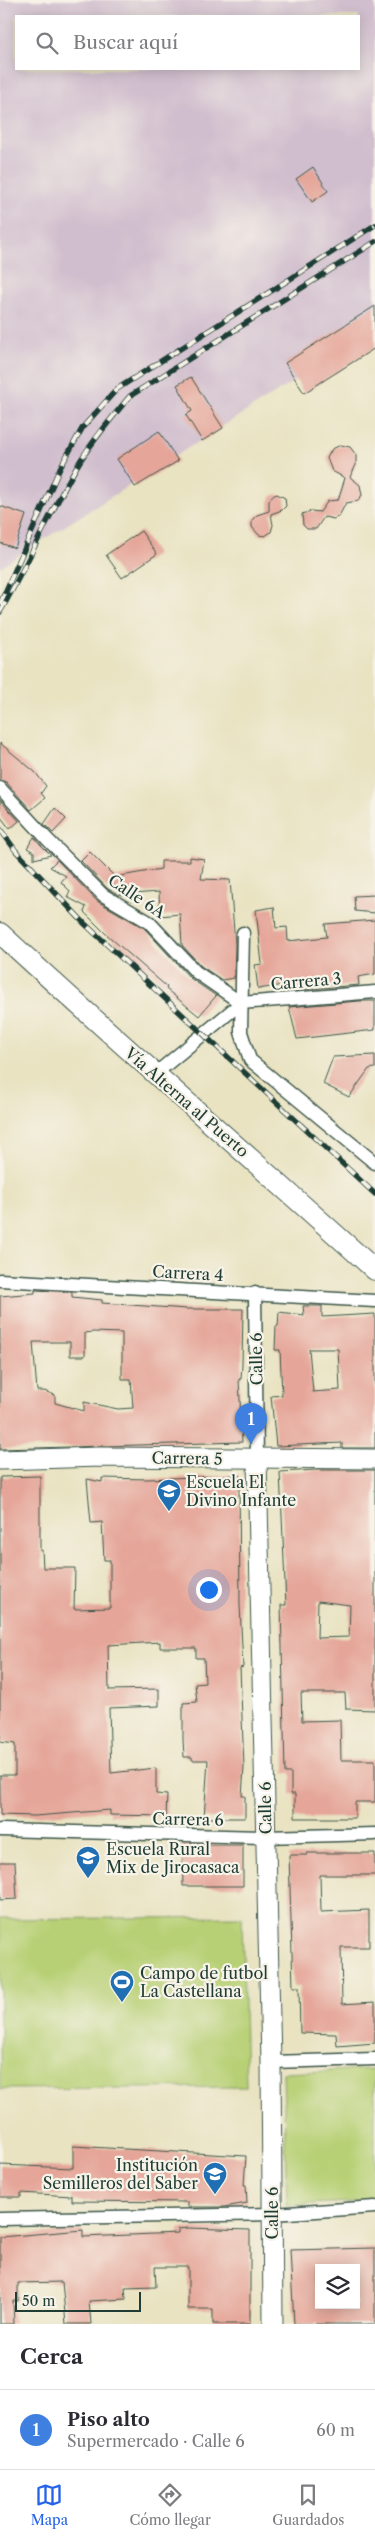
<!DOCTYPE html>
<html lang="es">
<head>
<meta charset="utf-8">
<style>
	:root { --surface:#fff; --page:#f2f2f3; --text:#2b2b33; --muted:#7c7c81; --line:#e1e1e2; --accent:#2563eb }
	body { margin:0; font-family:"Libre Caslon Text",serif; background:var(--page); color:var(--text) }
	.controls { position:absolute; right:15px; bottom:15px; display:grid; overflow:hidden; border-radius:0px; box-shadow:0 2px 12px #0003 }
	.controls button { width:45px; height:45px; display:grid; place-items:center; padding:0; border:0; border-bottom:1px solid var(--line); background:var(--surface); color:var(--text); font:25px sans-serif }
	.scale { position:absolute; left:15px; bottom:12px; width:126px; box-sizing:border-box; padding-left:5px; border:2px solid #1f3d34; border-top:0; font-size:14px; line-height:18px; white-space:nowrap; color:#1f3d34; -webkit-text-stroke:4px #f7f3e8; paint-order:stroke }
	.you { position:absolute; left:208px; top:1589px; width:18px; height:18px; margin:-12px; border:4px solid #fff; border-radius:50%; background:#1a73e8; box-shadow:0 0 0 8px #1a73e833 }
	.badge { display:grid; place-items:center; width:32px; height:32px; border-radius:50%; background:var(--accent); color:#fff; font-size:16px; font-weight:700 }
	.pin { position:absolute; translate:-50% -41px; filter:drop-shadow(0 1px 2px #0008) }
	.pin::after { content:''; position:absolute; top:26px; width:18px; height:15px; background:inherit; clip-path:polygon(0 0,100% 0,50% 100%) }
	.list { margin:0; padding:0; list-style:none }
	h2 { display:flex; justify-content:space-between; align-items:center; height:65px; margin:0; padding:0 20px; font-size:21px }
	h2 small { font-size:16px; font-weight:400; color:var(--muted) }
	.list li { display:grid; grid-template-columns:32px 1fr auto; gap:15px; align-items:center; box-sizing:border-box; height:80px; padding:0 20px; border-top:1px solid var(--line) }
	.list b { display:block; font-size:19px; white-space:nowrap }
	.list p { margin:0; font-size:16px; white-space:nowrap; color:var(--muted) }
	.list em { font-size:16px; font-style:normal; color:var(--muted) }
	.icon { flex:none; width:28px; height:28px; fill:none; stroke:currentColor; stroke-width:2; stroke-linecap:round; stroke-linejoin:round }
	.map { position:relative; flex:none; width:375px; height:2324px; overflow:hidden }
	.search { position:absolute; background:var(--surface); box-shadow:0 2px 12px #0003; left:15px; right:15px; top:15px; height:55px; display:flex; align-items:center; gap:12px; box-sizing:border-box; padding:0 18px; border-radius:0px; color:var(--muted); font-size:19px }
	.sheet { height:145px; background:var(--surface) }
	nav { display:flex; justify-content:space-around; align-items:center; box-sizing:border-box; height:70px; border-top:1px solid var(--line); background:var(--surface); font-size:14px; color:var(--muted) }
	nav a { display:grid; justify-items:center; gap:2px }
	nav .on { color:var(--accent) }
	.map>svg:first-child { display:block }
	.industrial { fill:#d0bdcd; fill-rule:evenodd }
	.green { fill:#b7d075; stroke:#6b8654 }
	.building { fill:#e5a699; fill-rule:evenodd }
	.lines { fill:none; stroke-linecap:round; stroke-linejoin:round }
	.street-casing { stroke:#3d5649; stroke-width:15 }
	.secondary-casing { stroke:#3d5649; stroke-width:21 }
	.primary-casing { stroke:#3d5649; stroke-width:22 }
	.street { stroke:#fff; stroke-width:12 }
	.secondary { stroke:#fff; stroke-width:19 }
	.primary { stroke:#fff; stroke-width:20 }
	.rail-casing { stroke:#1f3d34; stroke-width:5.5 }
	.rail { stroke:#f7f3e8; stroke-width:4; stroke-dasharray:11; stroke-linecap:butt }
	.labels { text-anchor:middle; stroke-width:4.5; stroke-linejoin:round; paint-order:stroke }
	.street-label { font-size:16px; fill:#1f3d34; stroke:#f7f3e8 }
	.poi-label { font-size:16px; fill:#1f3d34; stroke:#f7f3e8; text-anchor:start }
</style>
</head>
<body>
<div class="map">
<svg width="375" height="2324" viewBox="0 0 375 2324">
	<rect width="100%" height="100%" fill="#f7f3e8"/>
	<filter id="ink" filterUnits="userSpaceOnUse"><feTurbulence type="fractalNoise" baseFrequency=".02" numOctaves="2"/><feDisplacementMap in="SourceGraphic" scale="10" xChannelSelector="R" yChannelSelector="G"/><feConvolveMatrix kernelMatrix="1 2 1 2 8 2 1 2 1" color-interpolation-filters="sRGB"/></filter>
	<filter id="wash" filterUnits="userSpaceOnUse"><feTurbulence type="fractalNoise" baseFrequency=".0096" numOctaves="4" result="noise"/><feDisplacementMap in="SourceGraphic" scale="20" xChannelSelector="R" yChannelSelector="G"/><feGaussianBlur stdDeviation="1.12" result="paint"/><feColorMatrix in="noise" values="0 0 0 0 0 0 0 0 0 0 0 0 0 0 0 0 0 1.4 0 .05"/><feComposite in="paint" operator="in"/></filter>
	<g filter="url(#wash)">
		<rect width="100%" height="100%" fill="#e9e3c2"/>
		<path class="industrial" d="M0,0H375V330L0,567ZM16,16H359V69H16Z"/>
		<g class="green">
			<polygon points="242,1917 246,2087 0,2089 0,1919"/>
			<polygon points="375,2069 375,2201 287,2205 283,2073"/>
		</g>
		<g id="blocks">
			<g class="building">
				<polygon points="313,167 328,191 312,202 296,179"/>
				<polygon points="375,306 375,348 304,393 285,363"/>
				<polygon points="191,377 223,428 202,441 186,415 192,411 177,385"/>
				<polygon points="159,431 178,461 135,487 117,459"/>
				<polygon points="341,445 350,447 356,455 356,465 350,477 360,485 362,495 358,501 346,503 339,516 334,519 324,517 316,529 307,529 303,525 302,514 311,511 320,512 328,501 338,500 345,478 332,471 327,458 332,449"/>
				<polygon points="277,494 285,498 286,506 282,510 271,514 273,525 271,532 265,536 259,535 252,527 252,520 257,515 269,511 269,501 272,496"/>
				<polygon points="0,506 26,515 15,548 0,543"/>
				<polygon points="141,531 157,554 122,578 106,555"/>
				<polygon points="0,743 35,772 46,786 41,793 45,798 31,810 6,782 0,780"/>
				<polygon points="0,800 19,821 10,829 0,816"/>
				<polygon points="55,808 66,819 53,833 44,824"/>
				<polygon points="34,837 42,846 51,855 34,859 34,852 27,848"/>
				<polygon points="90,852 115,877 161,869 161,861 190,861 190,857 204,859 201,879 230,880 235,944 234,978 222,980 201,966 182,945 180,914 160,916 159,892 119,895 108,889 81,861"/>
				<polygon points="57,860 97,901 144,928 190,978 216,996 199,1016 166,989 167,987 105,933 84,912 86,907 67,897 70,891 61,882 66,876 50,867"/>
				<polygon points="375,895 375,913 355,911 354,896"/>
				<polygon points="274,907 276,928 287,927 288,941 327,937 325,924 375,920 375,974 358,977 359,985 285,991 283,985 258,989 255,965 262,964 256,910"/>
				<polygon points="359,1001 375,1001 375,1030 297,1039 289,1007"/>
				<polygon points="375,1055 375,1068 369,1069 349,1097 323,1084 333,1057"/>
				<path d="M35,1290L72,1292V1297L102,1300V1303L187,1309H243L242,1365L241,1379H239L242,1442L0,1449V1296L35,1293ZM93,1332L122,1333V1379H131L133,1408L118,1409L84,1402V1411L55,1403V1395L44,1391H37L33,1342H70V1356H85V1333Z"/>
				<path d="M303,1306H322V1317L375,1314V1448H342V1443L276,1446L271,1396L282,1395L280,1350H275L276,1326H278L279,1312L304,1315ZM309,1349H338L340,1390L313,1392Z"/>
				<path d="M316,1470H375V1710L346,1709L345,1693H301L302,1721L340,1720L341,1760H375V1802H355V1818H295V1794H291V1773H285L281,1605H286L280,1472ZM318,1601L350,1605L349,1637L317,1638Z"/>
				<polygon points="239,1475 240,1605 243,1667 240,1668 244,1767 242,1796 245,1796 245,1818 204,1818 208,1760 192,1760 192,1757 184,1757 183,1739 183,1703 197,1702 195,1684 205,1683 204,1658 196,1658 196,1648 160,1648 160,1642 108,1645 109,1690 159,1689 159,1706 109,1708 111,1773 156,1768 156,1794 167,1795 166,1816 110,1815 110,1810 35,1816 0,1815 0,1775 15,1775 15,1744 0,1742 0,1477 40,1476 40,1551 42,1550 43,1568 75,1568 74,1609 110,1608 110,1560 104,1560 102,1522 91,1523 87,1479 102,1482 102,1478 148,1479"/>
				<polygon points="182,1845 243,1845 243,1886 183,1886"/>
				<polygon points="307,1853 375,1853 375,1875 320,1875 321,1912 369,1910 369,1947 341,1947 342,2004 375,2002 375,2043 337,2046 336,2034 300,2033 299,1987 293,1987 289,1855 307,1855"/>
				<polygon points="0,1862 15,1862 17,1899 0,1900"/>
				<polygon points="73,2146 246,2156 244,2185 246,2185 247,2203 224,2207 188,2207 188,2202 72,2201 72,2196 21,2193 21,2197 0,2197 0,2165 73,2168"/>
				<polygon points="188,2228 250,2230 250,2324 213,2324 213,2309 188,2309 188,2267 155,2267 156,2287 125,2288 126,2299 89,2301 91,2324 66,2324 62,2282 18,2283 18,2301 13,2301 14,2324 0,2324 0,2237 83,2230 83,2237 178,2233 178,2229"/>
				<path d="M375,2248V2324H294L290,2250ZM319,2268H356V2305H319Z"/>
			</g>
		</g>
	</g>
	<g filter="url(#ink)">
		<use href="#blocks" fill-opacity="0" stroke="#3d5649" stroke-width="1"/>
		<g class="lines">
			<defs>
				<g id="street">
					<polyline points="0,788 48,840 103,895 149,922 196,972 241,1003"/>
					<polyline points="243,933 241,1032 250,1060 375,1163"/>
					<polyline points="241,1003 375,992"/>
					<polyline points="155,1074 241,1003"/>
					<polyline points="0,1280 375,1301"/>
					<polyline points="255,1293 257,1459"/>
					<polyline points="0,1830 265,1837 375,1834"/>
					<polyline points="271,2062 375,2059"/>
					<polyline points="0,2219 273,2214 375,2207"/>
				</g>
				<g id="secondary">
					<polyline points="257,1459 271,2062 273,2324"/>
					<polyline points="0,1460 100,1457 375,1459"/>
				</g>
				<path id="primary" d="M0,933C123,1047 250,1157 375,1270"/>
			</defs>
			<use href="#street" class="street-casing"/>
			<use href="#secondary" class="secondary-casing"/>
			<use href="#primary" class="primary-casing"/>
			<use href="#street" class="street"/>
			<use href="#secondary" class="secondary"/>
			<use href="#primary" class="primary"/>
			<defs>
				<g id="rail">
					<polyline points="0,604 60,468 83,427 117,389 375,225"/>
					<path d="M0,612C27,565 49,514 77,466C92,441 111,419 130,396L375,242"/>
					<polyline points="0,829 16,851 85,924 375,1194"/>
				</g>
			</defs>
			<use href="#rail" class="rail-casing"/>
			<use href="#rail" class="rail"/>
		</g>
	</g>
	<defs>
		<symbol id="school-pin" viewBox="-11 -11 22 30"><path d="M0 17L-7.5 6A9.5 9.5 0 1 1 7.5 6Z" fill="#1f6fb2" stroke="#f7f3e8"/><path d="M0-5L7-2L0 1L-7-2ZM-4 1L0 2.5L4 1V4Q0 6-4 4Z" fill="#fff"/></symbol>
		<symbol id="stadium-pin" viewBox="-11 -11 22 30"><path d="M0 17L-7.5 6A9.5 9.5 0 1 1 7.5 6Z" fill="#1f6fb2" stroke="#f7f3e8"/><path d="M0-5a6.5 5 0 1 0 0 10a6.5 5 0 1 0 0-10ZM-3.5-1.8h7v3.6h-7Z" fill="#fff"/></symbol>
	</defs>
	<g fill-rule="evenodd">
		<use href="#school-pin" x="155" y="1477" width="28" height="38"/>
		<use href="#school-pin" x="74" y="1844" width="28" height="38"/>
		<use href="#stadium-pin" x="108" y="1968" width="28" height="38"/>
		<use href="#school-pin" x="201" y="2160" width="28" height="38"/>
	</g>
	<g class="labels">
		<g class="street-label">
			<text transform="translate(137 896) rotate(34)" y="6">Calle 6A</text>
			<text transform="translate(306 981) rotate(-5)" y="6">Carrera 3</text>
			<text transform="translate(187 1102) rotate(41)" y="6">Vía Alterna al Puerto</text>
			<text transform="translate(188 1273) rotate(3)" y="6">Carrera 4</text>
			<text transform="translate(256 1359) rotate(-91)" y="6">Calle 6</text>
			<text transform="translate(187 1458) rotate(1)" y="6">Carrera 5</text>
			<text transform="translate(265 1808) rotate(-91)" y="6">Calle 6</text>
			<text transform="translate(188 1819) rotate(1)" y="6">Carrera 6</text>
			<text transform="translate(272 2213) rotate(-90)" y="6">Calle 6</text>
		</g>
		<g class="poi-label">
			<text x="186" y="1488">Escuela El<tspan x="186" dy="18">Divino Infante</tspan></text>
			<text x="106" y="1855">Escuela Rural<tspan x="106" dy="18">Mix de Jirocasaca</tspan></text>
			<text x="140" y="1979">Campo de futbol<tspan x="140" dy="18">La Castellana</tspan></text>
			<text x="198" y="2171" text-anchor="end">Institución<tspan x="198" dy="18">Semilleros del Saber</tspan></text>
		</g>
	</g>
</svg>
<div class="controls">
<button><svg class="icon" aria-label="layers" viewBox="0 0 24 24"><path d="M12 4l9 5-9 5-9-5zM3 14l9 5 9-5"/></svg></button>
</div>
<div class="scale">50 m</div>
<div class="you"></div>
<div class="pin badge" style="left:251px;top:1444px;background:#3f7fe0">1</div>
<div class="search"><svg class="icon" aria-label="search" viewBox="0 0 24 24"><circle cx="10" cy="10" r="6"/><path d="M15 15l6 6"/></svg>Buscar aquí</div>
</div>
<section class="sheet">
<h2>Cerca<small></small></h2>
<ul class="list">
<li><span class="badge" style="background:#3f7fe0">1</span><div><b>Piso alto</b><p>Supermercado · Calle 6</p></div><em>60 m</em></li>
</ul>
</section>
<nav>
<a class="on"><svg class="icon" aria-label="map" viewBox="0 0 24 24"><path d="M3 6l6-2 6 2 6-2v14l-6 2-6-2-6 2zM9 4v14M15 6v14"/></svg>Mapa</a>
<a><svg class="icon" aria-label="directions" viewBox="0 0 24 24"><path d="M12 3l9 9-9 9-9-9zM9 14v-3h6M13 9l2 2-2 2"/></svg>Cómo llegar</a>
<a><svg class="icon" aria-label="saved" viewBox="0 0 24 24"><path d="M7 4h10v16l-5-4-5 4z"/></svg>Guardados</a>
</nav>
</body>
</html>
